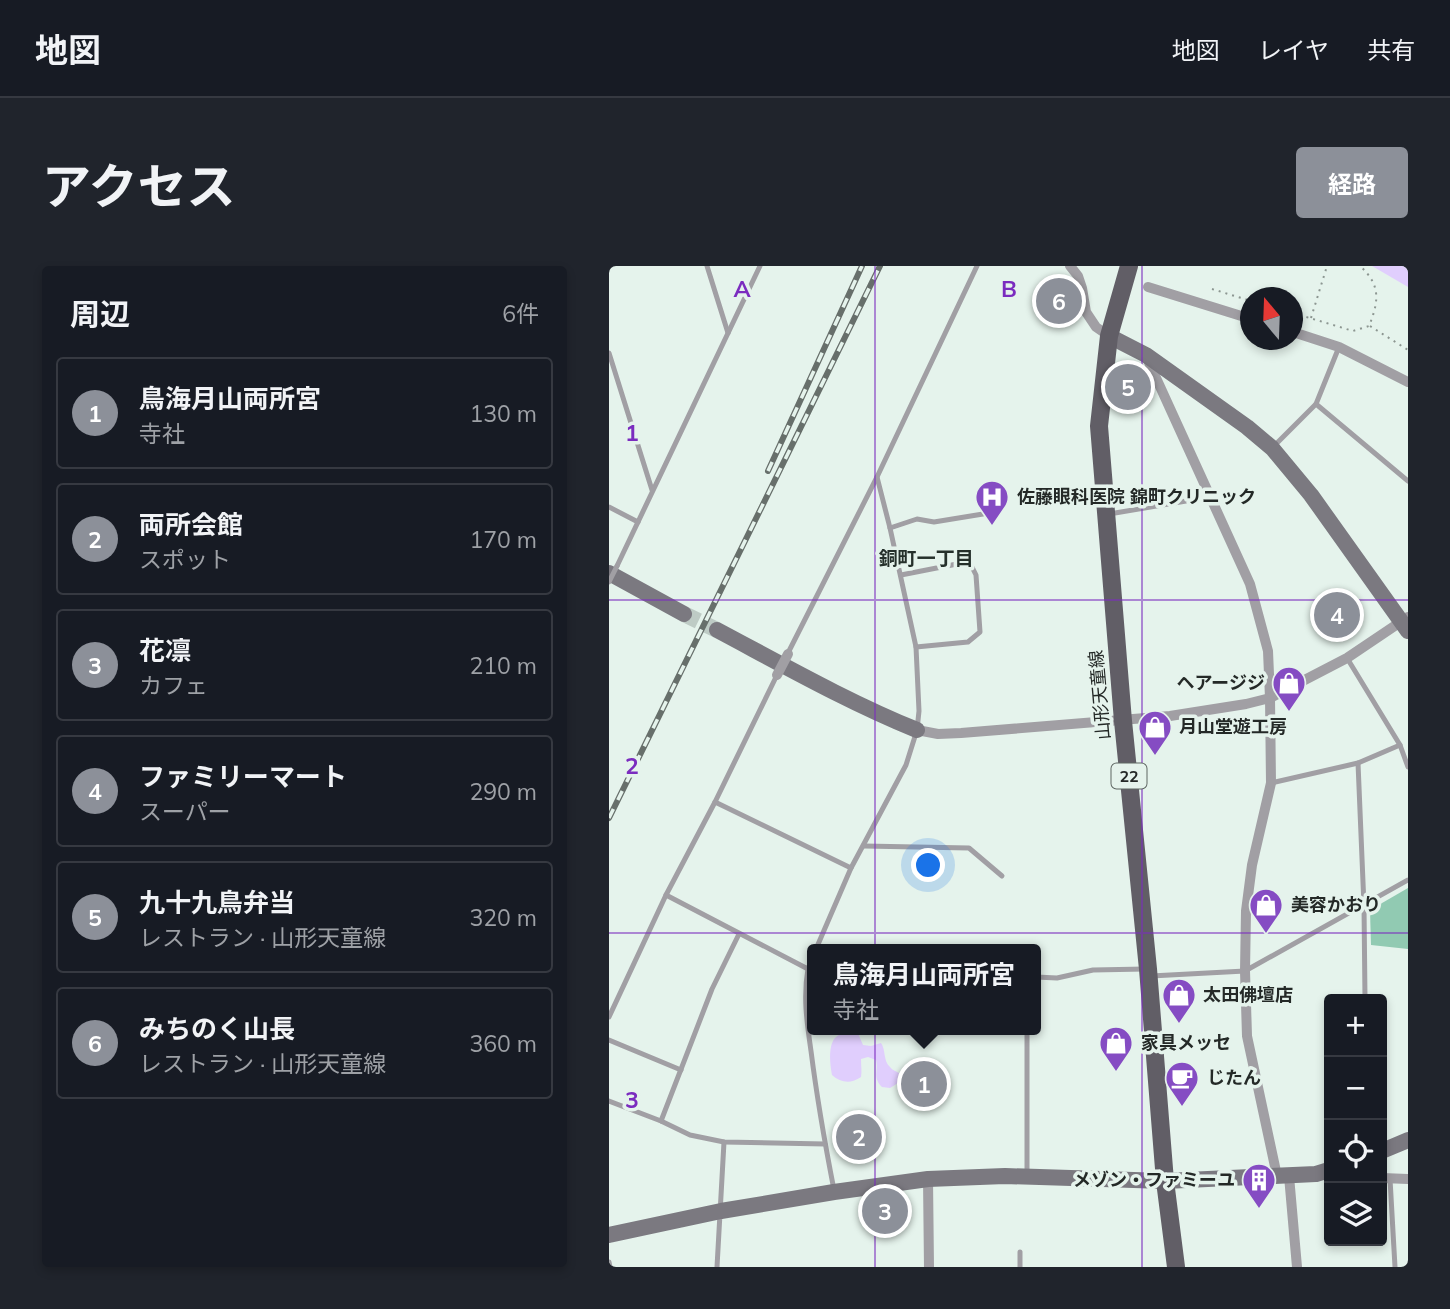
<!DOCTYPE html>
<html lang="ja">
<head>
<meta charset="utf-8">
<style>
	:root { --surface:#171b24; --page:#20242c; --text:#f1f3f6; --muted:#9ea1a6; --line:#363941; --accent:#8c9099 }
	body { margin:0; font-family:Mulish,"Noto Sans JP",sans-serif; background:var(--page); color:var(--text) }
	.controls { position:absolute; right:21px; bottom:21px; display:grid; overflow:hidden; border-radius:7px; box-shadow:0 4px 10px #0003 }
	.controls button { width:63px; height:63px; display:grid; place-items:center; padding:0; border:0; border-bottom:2px solid var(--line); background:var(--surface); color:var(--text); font:35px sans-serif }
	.compass { position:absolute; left:631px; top:21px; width:63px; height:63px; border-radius:50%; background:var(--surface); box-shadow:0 4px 10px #0003; rotate:341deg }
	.you { position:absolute; left:320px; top:600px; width:24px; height:24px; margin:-18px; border:5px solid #fff; border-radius:50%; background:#1a73e8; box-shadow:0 0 0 10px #1a73e833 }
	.badge { display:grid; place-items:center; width:46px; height:46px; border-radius:50%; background:var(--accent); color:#fff; font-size:23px; font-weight:700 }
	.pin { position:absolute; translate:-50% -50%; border:4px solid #fff; box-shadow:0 2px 7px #0006 }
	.popup { position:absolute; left:198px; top:678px; width:234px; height:91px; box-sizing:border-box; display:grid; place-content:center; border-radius:7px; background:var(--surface); filter:drop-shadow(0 2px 5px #0005); font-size:23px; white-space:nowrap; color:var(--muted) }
	.popup b { font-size:26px; color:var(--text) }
	.popup::after { content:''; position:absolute; left:50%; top:100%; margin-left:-14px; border:14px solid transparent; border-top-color:var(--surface) }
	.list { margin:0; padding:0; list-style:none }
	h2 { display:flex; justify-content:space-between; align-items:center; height:91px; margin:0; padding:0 28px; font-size:30px }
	h2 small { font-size:23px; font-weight:400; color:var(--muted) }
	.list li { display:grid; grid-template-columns:46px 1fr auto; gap:21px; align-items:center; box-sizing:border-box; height:112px; margin:0 14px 14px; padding:0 14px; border:2px solid var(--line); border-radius:7px }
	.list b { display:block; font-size:26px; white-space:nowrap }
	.list p { margin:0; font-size:23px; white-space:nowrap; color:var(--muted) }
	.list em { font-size:23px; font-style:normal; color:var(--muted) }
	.icon { flex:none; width:38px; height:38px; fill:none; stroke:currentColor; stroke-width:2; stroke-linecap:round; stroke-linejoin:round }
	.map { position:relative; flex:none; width:799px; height:1001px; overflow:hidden; border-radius:7px }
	header { display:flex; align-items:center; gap:42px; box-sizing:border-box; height:98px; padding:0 35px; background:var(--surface); border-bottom:2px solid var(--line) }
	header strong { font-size:33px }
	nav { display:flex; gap:38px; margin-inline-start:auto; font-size:24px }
	.intro { display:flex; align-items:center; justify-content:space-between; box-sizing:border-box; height:168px; padding:0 42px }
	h1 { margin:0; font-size:49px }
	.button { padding:18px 32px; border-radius:7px; background:var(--accent); color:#fff; font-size:24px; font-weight:700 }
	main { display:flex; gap:42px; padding:0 42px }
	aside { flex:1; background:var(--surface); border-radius:7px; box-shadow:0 4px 10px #0003 }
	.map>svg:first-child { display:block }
	.green { fill:#91cab2 }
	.water { fill:#e0cefd }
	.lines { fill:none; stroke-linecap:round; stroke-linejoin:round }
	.secondary-tunnel { stroke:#becbc5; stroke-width:16; stroke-dasharray:16 8; stroke-linecap:butt }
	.path { stroke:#8c9691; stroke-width:2; stroke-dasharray:2 5; stroke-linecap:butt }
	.lane { stroke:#a19fa4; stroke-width:5 }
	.street { stroke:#a19fa4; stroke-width:10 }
	.secondary { stroke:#7b7980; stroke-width:16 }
	.primary { stroke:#615e66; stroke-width:18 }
	.rail-casing { stroke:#676f6b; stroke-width:6 }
	.rail { stroke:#e5f3ec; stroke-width:3.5; stroke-dasharray:10; stroke-linecap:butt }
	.lane-bridge { stroke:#a19fa4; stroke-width:5 }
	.street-bridge { stroke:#a19fa4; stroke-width:10 }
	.grid { fill:none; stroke:#7b2cbf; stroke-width:2; stroke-opacity:0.55 }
	.labels { text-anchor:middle; stroke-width:7; stroke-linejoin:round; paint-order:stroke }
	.shield { fill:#e5f3ec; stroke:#5e6662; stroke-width:2 }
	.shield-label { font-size:16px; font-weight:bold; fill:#242927 }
	.poi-label { font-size:18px; font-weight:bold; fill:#242927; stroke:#e5f3ec; text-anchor:start }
	.street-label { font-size:18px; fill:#242927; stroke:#e5f3ec }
	.neighbourhood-label { font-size:19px; font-weight:bold; fill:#25302b; stroke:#e5f3ec }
	.grid-label { font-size:23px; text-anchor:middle; font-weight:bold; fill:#7b2cbf; stroke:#e5f3ec; stroke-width:7; stroke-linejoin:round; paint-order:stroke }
</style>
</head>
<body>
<header>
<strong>地図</strong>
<nav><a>地図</a><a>レイヤ</a><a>共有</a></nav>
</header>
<div class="intro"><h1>アクセス</h1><a class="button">経路</a></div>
<main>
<aside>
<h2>周辺<small>6件</small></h2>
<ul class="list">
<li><span class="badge">1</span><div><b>鳥海月山両所宮</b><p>寺社</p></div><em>130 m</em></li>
<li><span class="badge">2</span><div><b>両所会館</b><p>スポット</p></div><em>170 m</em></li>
<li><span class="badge">3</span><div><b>花凛</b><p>カフェ</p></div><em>210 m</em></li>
<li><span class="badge">4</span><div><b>ファミリーマート</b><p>スーパー</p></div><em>290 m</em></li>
<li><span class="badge">5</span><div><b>九十九鳥弁当</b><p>レストラン · 山形天童線</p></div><em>320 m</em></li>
<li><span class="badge">6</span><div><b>みちのく山長</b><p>レストラン · 山形天童線</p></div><em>360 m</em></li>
</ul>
</aside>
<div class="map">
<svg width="799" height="1001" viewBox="0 0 799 1001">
	<rect width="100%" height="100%" fill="#e5f3ec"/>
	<polygon class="green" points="799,622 799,683 762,679 761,644"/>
	<g class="water">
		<polygon points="763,0 799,0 799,21"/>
		<path d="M243,764L248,765L254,779L262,780L272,777C277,784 274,795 281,801C283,804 287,805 290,807L289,817L281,822L273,821C263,811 270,805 267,794L259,791L252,793C252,800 253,805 252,811C242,818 232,817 223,809C221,798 219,780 226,772C231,767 238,766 243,764Z"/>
	</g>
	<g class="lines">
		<polyline class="secondary-tunnel" points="75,348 108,364"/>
		<g class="path">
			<polyline points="603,23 642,35"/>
			<path d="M684,47L744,65L760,60C770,35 772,19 751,0"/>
			<polyline points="702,52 718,0"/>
			<polyline points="761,60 799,84"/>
		</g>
		<g class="lane">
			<polyline points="98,0 119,67"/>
			<polyline points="0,87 43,224"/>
			<polyline points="707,138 730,81"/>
			<polyline points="665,180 707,138 799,215"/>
			<polyline points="0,241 29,256"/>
			<polyline points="500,248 601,231"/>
			<polyline points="281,262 308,253 325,256 374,248"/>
			<polyline points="8,300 151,0"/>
			<polyline points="292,309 353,297 363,301 367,309 371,366 359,376 307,381"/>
			<polyline points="179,387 268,211 368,0"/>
			<polyline points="738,392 791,479 799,501"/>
			<polyline points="749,497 755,640 756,733"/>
			<polyline points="662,517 749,497 791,479"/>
			<polyline points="106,536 242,602"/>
			<polyline points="255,580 360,582 393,610"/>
			<polyline points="57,629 199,703 203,693"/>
			<polyline points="207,683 242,602 297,499 308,464 310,445 307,381 281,262 268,211"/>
			<path d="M203,704L199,703C194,731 198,757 202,785C208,832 216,878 225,924"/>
			<polyline points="542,710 636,705 799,614"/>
			<polyline points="427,711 448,712 484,704 536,703"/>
			<polyline points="0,751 57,629 106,536 168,409"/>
			<polyline points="0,774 72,804"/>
			<polyline points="0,835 52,855 81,869 115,876 216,878"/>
			<polyline points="52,855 103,723 130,668"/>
			<polyline points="418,908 418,764"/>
			<polyline points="781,913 786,1001"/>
			<polyline points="0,996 1,1001"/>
			<polyline points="108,1001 115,876"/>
			<polyline points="411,1001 411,986"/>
		</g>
		<g class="street">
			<polyline points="461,0 469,10 473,22 477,46 487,61 500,70"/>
			<polyline points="539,21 642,53"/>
			<polyline points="684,66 730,81 799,116"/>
			<polyline points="538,92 641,318 659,385 661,432 662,517 643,599 637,645 636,705 638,770 668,910"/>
			<polyline points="308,464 329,468 352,467 561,450 637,438 661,432 738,392 799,351"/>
			<polyline points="680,910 688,1001"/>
			<polyline points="773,912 799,913"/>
			<polyline points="319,913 320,1001"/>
		</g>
		<g class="secondary">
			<polyline points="500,70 537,89 638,161 663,182 702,229 799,365"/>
			<polyline points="0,307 75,348"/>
			<path d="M108,364C174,399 239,436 308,464"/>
			<polyline points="773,885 799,874"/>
			<polyline points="0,969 112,945 225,926 319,913 396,910 556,915 707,908 720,904"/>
		</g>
		<polyline class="primary" points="520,0 500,70 490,160 514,455 539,703 556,915 567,1001"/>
		<defs>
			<g id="rail">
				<polyline points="159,205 253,0"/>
				<polyline points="0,552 271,0"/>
			</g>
		</defs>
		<use href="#rail" class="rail-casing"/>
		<use href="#rail" class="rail"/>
		<polyline class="lane-bridge" points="0,316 8,300"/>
		<polyline class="street-bridge" points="168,409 179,388"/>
	</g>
	<path class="grid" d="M266,0V1001M533,0V1001M0,334H799M0,667H799"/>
	<defs>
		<symbol id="hospital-pin" viewBox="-11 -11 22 30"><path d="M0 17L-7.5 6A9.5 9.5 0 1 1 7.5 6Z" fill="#854cc3" stroke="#e5f3ec"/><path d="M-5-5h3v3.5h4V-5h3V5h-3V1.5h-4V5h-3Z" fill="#fff"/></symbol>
		<symbol id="shop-pin" viewBox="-11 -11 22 30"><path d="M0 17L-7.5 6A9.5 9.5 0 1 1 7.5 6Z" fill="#854cc3" stroke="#e5f3ec"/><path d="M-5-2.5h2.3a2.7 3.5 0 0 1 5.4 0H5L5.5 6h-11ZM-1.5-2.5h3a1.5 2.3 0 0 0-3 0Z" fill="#fff"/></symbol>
		<symbol id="cafe-pin" viewBox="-11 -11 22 30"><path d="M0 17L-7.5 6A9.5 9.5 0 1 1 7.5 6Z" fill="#854cc3" stroke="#e5f3ec"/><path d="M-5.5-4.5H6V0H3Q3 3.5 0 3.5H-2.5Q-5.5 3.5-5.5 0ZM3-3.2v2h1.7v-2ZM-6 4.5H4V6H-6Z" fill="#fff"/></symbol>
		<symbol id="building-pin" viewBox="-11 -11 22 30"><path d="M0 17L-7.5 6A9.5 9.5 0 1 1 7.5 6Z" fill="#854cc3" stroke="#e5f3ec"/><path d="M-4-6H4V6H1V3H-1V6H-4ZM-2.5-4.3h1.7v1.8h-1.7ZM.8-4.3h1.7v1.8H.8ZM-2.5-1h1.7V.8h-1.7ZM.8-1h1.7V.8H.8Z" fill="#fff"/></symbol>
	</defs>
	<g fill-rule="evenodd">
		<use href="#hospital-pin" x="364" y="212" width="38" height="52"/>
		<use href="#shop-pin" x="661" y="398" width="38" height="52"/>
		<use href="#shop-pin" x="527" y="442" width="38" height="52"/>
		<use href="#shop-pin" x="638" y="620" width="38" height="52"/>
		<use href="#shop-pin" x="551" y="710" width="38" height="52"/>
		<use href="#shop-pin" x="488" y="758" width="38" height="52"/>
		<use href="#cafe-pin" x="554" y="793" width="38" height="52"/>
		<use href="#building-pin" x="631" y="895" width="38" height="52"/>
	</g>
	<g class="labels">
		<rect class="shield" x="502.5" y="497.5" width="35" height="25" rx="5"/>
		<g class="shield-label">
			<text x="520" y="516">22</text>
		</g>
		<g class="poi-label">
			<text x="408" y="237">佐藤眼科医院 錦町クリニック</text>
			<text x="656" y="423" text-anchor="end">ヘアージジ</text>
			<text x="570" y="467">月山堂遊工房</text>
			<text x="682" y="645">美容かおり</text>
			<text x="594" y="735">太田佛壇店</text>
			<text x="532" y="783">家具メッセ</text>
			<text x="598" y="818">じたん</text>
			<text x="626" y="920" text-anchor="end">メゾン・ファミーユ</text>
		</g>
		<g class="street-label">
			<text transform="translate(491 429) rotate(-95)" y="6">山形天童線</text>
		</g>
		<g class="neighbourhood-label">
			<text x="317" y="299">銅町一丁目</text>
		</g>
	</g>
	<g class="grid-label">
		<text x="133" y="31">A</text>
		<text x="400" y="31">B</text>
		<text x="23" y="175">1</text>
		<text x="23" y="508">2</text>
		<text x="23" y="842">3</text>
	</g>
</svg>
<div class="controls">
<button>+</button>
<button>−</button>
<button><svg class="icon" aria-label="locate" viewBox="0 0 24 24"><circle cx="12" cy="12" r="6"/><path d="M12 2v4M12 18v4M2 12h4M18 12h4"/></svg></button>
<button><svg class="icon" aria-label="layers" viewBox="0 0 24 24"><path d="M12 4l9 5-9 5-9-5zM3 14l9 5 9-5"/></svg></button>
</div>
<svg class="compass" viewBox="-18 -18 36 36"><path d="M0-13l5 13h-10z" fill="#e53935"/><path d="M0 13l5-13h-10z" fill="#9ea1a6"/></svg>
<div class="you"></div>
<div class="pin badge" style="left:315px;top:818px">1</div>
<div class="popup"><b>鳥海月山両所宮</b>寺社</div>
<div class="pin badge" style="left:250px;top:871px">2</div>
<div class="pin badge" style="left:276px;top:945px">3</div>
<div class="pin badge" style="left:728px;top:349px">4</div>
<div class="pin badge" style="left:519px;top:121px">5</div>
<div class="pin badge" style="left:450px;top:35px">6</div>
</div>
</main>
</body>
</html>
